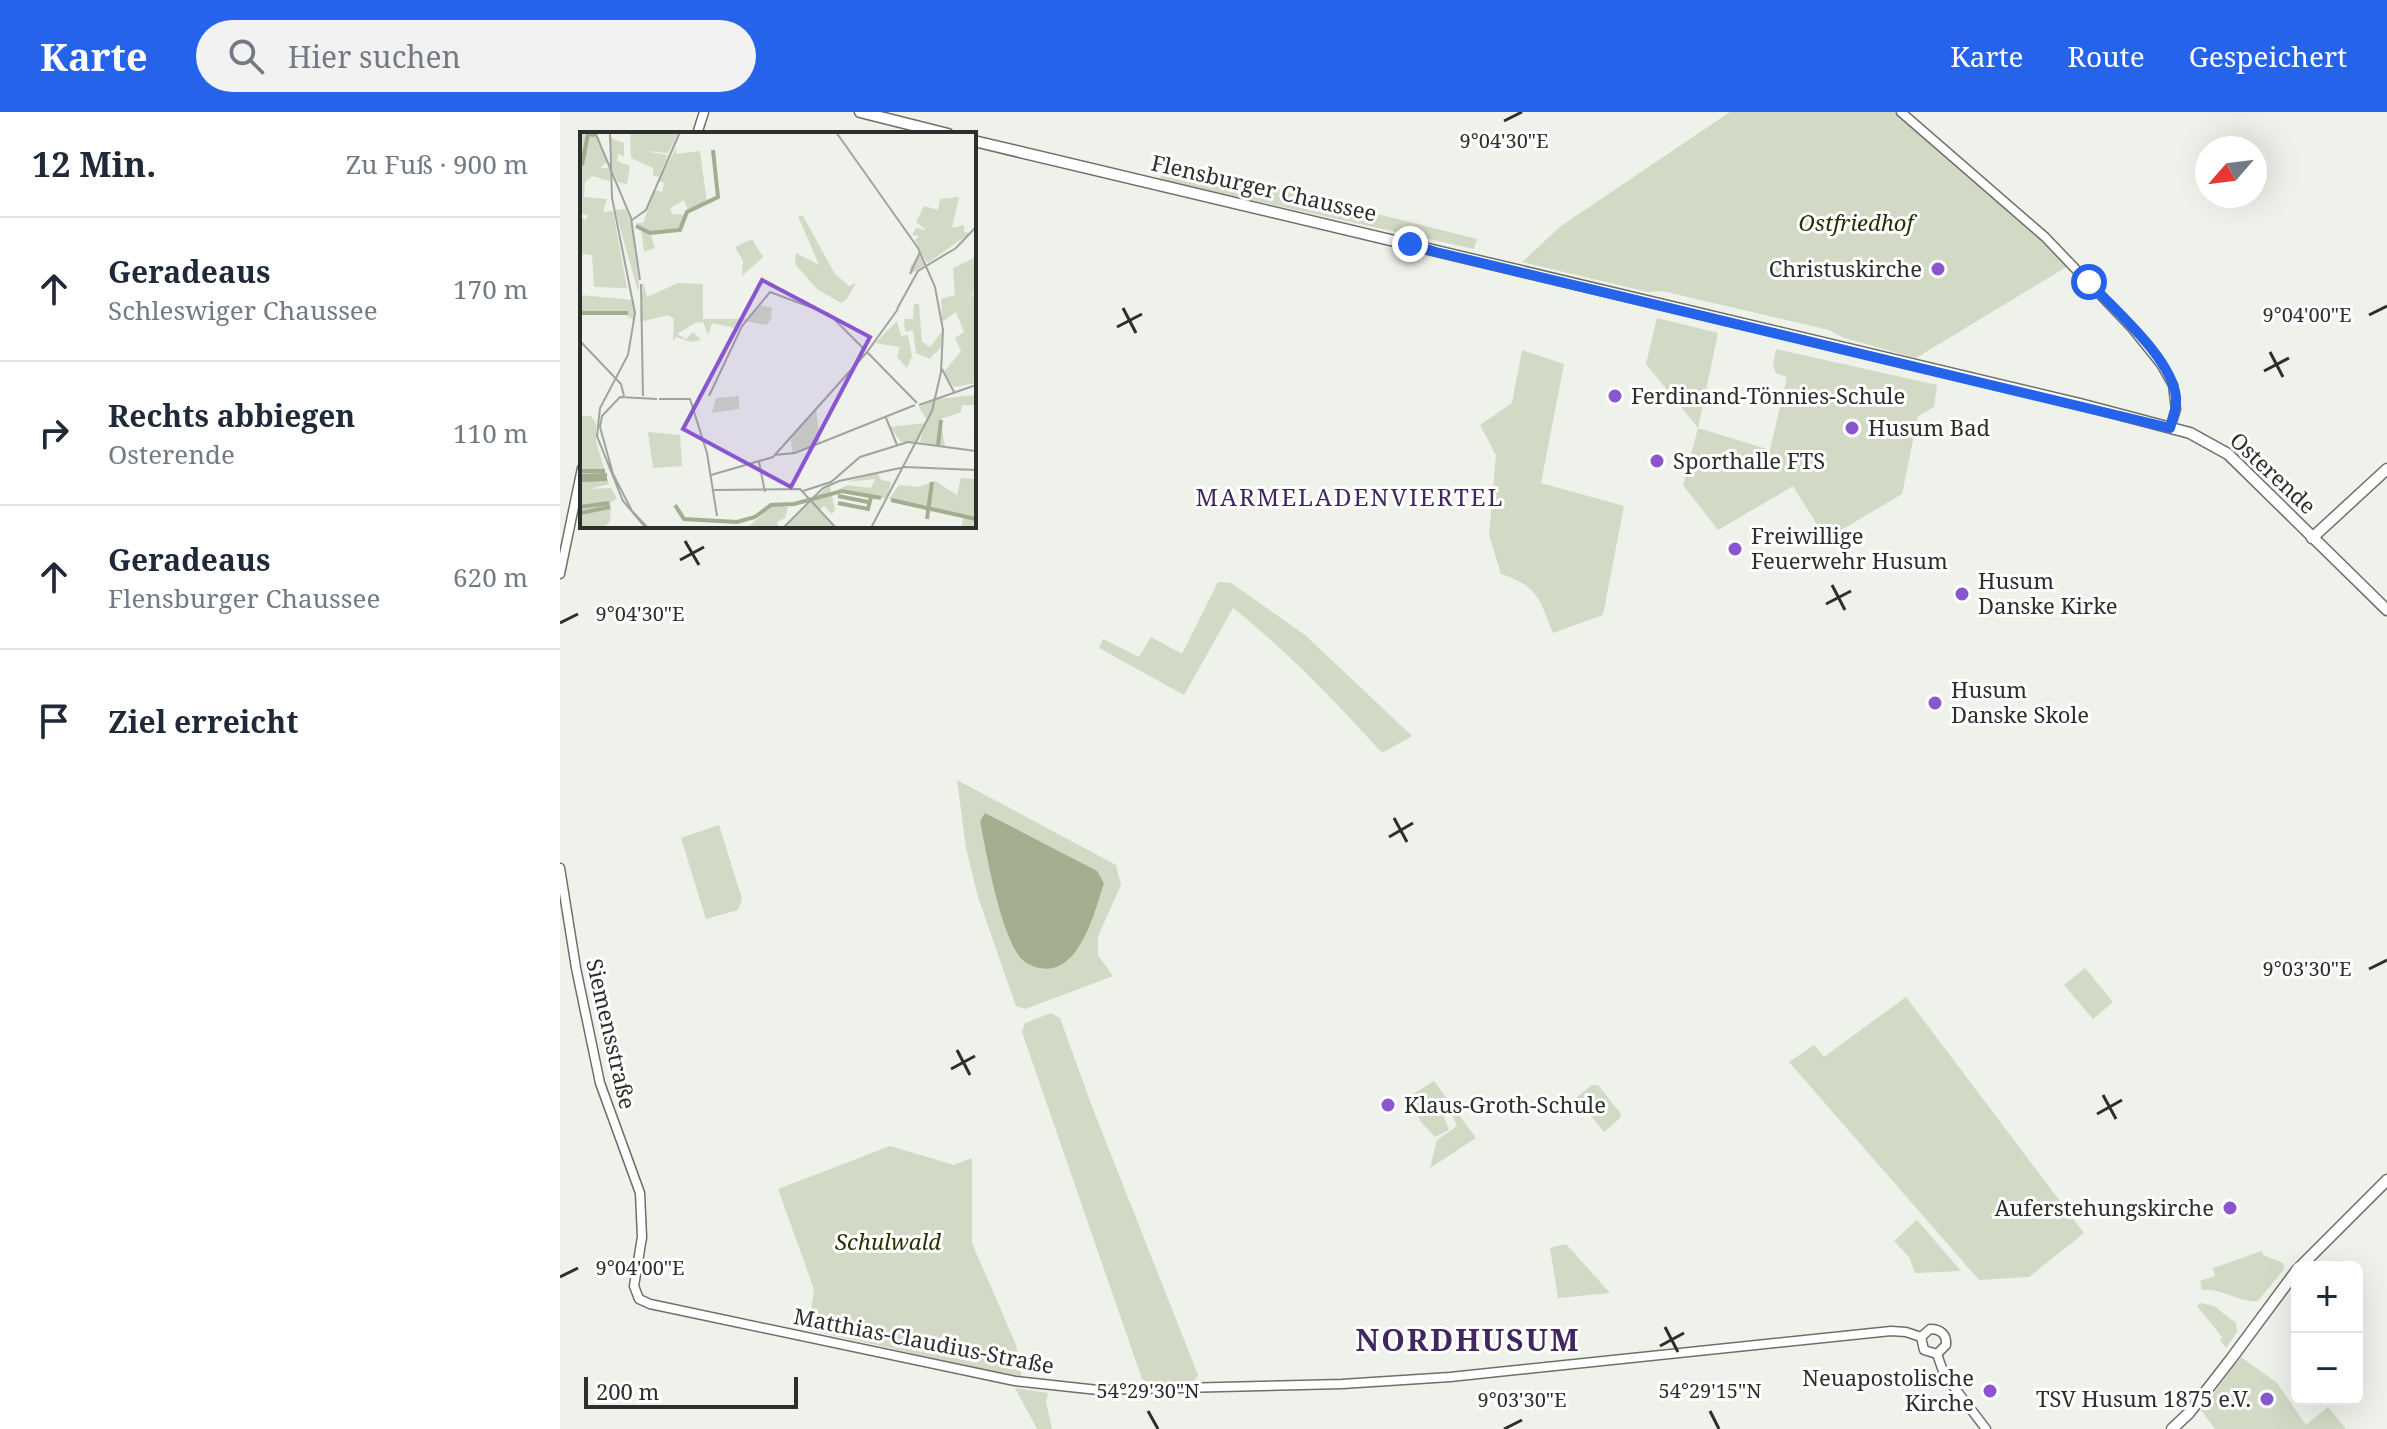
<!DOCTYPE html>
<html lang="de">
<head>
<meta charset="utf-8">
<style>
	:root { --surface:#fff; --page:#f2f2f3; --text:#1f2937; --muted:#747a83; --line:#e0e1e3; --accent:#2563eb }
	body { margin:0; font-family:"Noto Serif",serif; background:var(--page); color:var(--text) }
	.controls { position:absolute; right:24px; bottom:24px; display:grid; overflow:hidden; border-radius:12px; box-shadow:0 8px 32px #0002 }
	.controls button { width:72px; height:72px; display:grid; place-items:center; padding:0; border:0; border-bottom:2px solid var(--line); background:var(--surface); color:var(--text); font:40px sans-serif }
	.compass { position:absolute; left:1635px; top:24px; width:72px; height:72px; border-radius:50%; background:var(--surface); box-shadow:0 8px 32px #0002; rotate:242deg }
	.scale { position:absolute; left:24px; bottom:20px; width:214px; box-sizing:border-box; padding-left:8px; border:4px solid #2e2e2c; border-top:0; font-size:22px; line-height:28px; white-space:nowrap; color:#2e2e2c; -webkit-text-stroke:6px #fff; paint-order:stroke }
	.stop { position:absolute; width:24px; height:24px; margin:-18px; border:6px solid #2563eb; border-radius:50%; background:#fff }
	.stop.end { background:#2563eb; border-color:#fff; box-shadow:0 2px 8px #0008 }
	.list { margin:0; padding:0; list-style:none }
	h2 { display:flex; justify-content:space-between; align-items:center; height:104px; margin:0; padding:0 32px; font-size:34px }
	h2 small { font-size:26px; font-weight:400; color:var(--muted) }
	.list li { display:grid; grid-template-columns:52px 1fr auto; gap:24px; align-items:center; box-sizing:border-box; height:144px; padding:0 32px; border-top:2px solid var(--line) }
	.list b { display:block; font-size:30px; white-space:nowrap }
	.list p { margin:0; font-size:26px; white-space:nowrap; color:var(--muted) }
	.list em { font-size:26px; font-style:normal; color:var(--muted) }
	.icon { flex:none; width:44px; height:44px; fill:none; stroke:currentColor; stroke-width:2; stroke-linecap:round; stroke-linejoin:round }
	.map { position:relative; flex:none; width:1827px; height:1317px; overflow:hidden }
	header { display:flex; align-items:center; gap:48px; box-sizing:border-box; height:112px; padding:0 40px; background:var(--accent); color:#fff }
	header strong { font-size:38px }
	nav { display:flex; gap:44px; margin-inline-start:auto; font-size:28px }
	.search { width:560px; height:72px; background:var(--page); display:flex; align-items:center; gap:20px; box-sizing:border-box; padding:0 28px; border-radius:44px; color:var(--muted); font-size:30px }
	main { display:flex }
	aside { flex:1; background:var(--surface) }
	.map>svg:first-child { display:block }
	.green { fill:#d2d9c4; fill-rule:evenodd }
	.water { fill:#a4ad8f }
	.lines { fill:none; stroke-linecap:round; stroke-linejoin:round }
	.minor-casing { stroke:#6e6f6a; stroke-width:11 }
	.major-casing { stroke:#6e6f6a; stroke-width:13 }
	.minor { stroke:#fff; stroke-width:8 }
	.major { stroke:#fff; stroke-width:10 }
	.route { stroke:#2563eb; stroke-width:10 }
	.ticks { fill:none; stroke:#2e2e2c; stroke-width:3 }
	.poi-dot { fill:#8956cf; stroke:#fff; stroke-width:3 }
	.labels { text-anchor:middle; stroke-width:6; stroke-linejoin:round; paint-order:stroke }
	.street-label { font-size:22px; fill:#2e2e2c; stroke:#fff }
	.park-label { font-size:22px; font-style:italic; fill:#263000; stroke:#fff }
	.poi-label { font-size:22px; fill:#2e2e2c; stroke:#fff; text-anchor:start }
	.neighbourhood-label { font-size:24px; letter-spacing:2px; fill:#402762; stroke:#fff }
	.district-label { font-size:30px; font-weight:bold; letter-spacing:2px; fill:#402762; stroke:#fff }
	.inset-river { fill:none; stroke:#a4ad8f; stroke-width:4 }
	.inset-road { fill:none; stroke:#a2a39f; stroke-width:2 }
	.view { fill:#8956cf; fill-opacity:0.15; stroke:#8956cf; stroke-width:4 }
	.inset-edge { fill:none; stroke:#2e2e2c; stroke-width:4 }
	.ticks-label { font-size:20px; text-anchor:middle; fill:#2e2e2c; stroke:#fff; stroke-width:6; stroke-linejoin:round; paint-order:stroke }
</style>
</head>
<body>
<header>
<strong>Karte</strong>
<div class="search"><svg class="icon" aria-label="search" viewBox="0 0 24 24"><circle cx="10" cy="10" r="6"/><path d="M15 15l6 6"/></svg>Hier suchen</div>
<nav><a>Karte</a><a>Route</a><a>Gespeichert</a></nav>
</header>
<main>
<aside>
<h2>12 Min.<small>Zu Fuß · 900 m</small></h2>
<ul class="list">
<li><svg class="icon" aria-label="ahead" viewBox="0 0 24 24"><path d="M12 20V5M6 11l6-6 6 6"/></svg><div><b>Geradeaus</b><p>Schleswiger Chaussee</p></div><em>170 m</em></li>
<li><svg class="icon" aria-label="right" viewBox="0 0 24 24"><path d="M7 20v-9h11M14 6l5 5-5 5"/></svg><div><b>Rechts abbiegen</b><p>Osterende</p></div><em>110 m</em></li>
<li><svg class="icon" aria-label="ahead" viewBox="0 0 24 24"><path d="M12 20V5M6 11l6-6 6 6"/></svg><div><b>Geradeaus</b><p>Flensburger Chaussee</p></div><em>620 m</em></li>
<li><svg class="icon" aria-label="arrive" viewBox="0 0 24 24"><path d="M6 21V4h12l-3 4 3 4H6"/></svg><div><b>Ziel erreicht</b></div></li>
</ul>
</aside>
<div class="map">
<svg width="1827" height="1317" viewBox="0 0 1827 1317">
	<rect width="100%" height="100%" fill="#eff1eb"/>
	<g class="green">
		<polygon points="1170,0 1338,0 1482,125 1508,154 1356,246 1284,226 1269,218 1102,179 1088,180 962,150 1001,114"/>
		<polygon points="611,50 917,127 914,137 600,68 603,53"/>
		<polygon points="1097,206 1158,221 1138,316 1210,338 1227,265 1216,261 1213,254 1216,237 1377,273 1374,295 1358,304 1342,382 1266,427 1233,374 1158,418 1123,373 1138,316 1086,252"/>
		<path d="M962,238L1004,252L981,371L1064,394L1043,503L993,521C979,486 978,474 941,462L929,423L936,343L920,313L952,291Z"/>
		<path d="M658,470L671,471L745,523L852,624L822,641C775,589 728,540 673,496L624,583L539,536L543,527L579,545L591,525L622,542Z"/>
		<path d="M397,668L556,753L561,773L538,824V843L553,864L465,897L456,894L418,785L406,736ZM425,701L536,759L544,770L520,834L460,845L433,772L420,709Z"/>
		<polygon points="159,713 182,787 178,798 146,807 121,726"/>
		<polygon points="1525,856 1553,890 1533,907 1504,873"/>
		<polygon points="1346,885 1524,1121 1469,1165 1419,1168 1229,950 1254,933 1264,945"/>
		<polygon points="491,901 500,906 531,992 638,1263 634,1269 590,1271 582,1267 462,920 465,911"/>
		<polygon points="874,969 916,1026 870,1056 877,1028 897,1014 887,990 885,991 890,1002 884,1005 889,1018 875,1025 860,1009 850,984"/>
		<polygon points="1032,973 1038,973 1061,1002 1059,1007 1044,1020 1016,986"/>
		<polygon points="330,1034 394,1053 412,1046 412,1131 456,1233 462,1266 249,1218 254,1177 218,1077"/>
		<polygon points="1357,1108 1401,1159 1355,1161 1349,1145 1334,1129"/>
		<polygon points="1006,1132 1050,1181 998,1186 990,1136"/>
		<path d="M1702,1139L1703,1143L1723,1151L1724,1157L1698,1189C1678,1191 1664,1176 1642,1178L1640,1169L1655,1164L1653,1156Z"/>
		<polygon points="1641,1191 1654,1194 1676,1211 1677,1220 1666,1236 1660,1228 1662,1225 1637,1194"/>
		<polygon points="1681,1245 1717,1271 1746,1313 1768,1295 1786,1317 1655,1317 1641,1298"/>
		<polygon points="455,1276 488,1281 486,1290 492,1317 477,1317"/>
	</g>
	<path class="water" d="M425,701L537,759L544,771C535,798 520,864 480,856C472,855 464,850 459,844C439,815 427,744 420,709Z"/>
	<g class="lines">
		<defs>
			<g id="minor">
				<polyline points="1341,0 1485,125 1572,216 1601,252 1613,273 1616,297 1610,316"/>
				<polyline points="137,22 144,0"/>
				<polyline points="0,462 22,356"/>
				<polyline points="0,756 16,856 40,971 80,1081 82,1125 74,1174 79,1187 90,1192 455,1269 538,1278 782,1272 890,1265 1331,1219 1346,1220 1361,1225"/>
				<path d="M1361,1225L1370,1217C1381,1217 1387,1223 1386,1233L1377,1242"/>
				<polyline points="1361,1225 1364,1238 1377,1242"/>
				<polyline points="1377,1242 1384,1262 1426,1317"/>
			</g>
			<g id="major">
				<polyline points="300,0 388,22"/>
				<polyline points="414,29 1520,292 1630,321 1668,342 1827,498"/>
				<polyline points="1752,426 1827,357"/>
				<polyline points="1740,1155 1827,1068"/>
				<polyline points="1612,1317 1629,1301 1671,1247 1737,1158"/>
			</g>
		</defs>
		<use href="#minor" class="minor-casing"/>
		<use href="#major" class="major-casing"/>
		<use href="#minor" class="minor"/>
		<use href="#major" class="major"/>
	</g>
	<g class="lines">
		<path class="route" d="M850,132L876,140L1610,316C1613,306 1617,296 1616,285C1611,245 1555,199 1529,170"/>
	</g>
	<path class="ticks" d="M944,9L962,0M563,196L576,221M1809,203L1827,194M557,215L582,202M1710,240L1723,265M1704,259L1729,246M125,429L139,453M120,448L144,435M1272,473L1285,498M1266,492L1291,479M0,511L18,502M834,706L847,730M829,725L853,711M1809,857L1827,848M397,938L410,963M391,957L415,944M1543,983L1556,1007M1537,1002L1562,988M0,1165L18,1156M1105,1215L1118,1240M1100,1234L1124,1221M588,1299L598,1317M1150,1299L1159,1317M944,1317L962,1308"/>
	<g class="poi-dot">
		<circle cx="1378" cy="157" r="8"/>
		<circle cx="1055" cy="284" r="8"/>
		<circle cx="1292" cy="316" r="8"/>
		<circle cx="1097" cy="349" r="8"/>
		<circle cx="1175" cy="437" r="8"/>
		<circle cx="1402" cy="482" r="8"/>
		<circle cx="1375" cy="591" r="8"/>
		<circle cx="828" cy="993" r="8"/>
		<circle cx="1670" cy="1096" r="8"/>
		<circle cx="1430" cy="1279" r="8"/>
		<circle cx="1707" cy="1287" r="8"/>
	</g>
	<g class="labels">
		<g class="street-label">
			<text transform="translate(704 76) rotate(13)" y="8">Flensburger Chaussee</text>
			<text transform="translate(1713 361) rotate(43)" y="8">Osterende</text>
			<text transform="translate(51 922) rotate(77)" y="8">Siemensstraße</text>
			<text transform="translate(364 1229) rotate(11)" y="8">Matthias-Claudius-Straße</text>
		</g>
		<g class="park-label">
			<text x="1296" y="119">Ostfriedhof</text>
			<text x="328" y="1138">Schulwald</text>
		</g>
		<g class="poi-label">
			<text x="1362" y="165" text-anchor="end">Christuskirche</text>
			<text x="1071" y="292">Ferdinand-Tönnies-Schule</text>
			<text x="1308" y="324">Husum Bad</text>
			<text x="1113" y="357">Sporthalle FTS</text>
			<text x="1191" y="432">Freiwillige<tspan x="1191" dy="25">Feuerwehr Husum</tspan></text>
			<text x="1418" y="477">Husum<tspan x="1418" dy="25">Danske Kirke</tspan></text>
			<text x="1391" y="586">Husum<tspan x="1391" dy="25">Danske Skole</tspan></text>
			<text x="844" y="1001">Klaus-Groth-Schule</text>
			<text x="1654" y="1104" text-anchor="end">Auferstehungskirche</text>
			<text x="1414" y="1274" text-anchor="end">Neuapostolische<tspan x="1414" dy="25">Kirche</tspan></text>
			<text x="1691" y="1295" text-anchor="end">TSV Husum 1875 e.V.</text>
		</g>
		<g class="neighbourhood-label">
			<text x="790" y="394">MARMELADENVIERTEL</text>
		</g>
		<g class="district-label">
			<text x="908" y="1239">NORDHUSUM</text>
		</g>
	</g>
	<g transform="translate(20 20)">
		<rect width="396" height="396" fill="#eff1eb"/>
		<path d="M0,0H14L27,30L20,36H30V49L12,44L5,50L4,65L27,67L23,80L33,79L47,156L14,155L12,123L3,122L0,133V85L6,88L8,83L0,82ZM50,0H99L88,21L65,19L88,23L79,45L73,43V36L51,26ZM31,6L44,11V24L38,22L37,29L50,34L47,52L38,50L31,35ZM96,16V22L120,19L127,71L108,79L104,68L90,76L92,82L104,83L100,98L70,101L75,116L64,120L61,96L70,102L55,91H63L75,58L82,60L84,51L79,49ZM379,65L372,96L384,93V100L390,101L348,131L342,123L345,133L331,142L330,135L341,120L335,108L339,104L332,103L336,96L346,98L336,90L344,74L358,78L360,67ZM46,77L52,95L59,153L58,159L35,78ZM218,84H223L255,142L269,154L276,151L266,168L261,171L237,157L215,132L216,121L239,133ZM172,107L183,125L162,144L163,129L155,115ZM394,126L396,159L386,167L396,161V251L374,255L364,240L381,219L375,206L384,200L376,180L362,190L361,167L375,163L373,136ZM63,150L67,165L98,151L123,152V187H166L180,173L192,176L191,187L187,193L159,188L155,196L132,191L128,203L123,190L115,191L97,202L106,207L113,200L121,208L112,210L96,205L93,210L94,187L88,183L60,190ZM0,163L54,168V188L46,183L0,182ZM334,172H339L342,210L350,215L362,199L363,213L350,227L336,221L333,198L325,200L324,187H333ZM317,189L321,204L328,203L332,224L327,236L317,225L320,215L295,211ZM396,263V273H382L381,280L361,287L364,311L396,301L365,311V316L340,310L346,287L339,275L357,267ZM159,264V277L132,281L136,266ZM236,277L240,311L212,322L211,305ZM0,284H11L16,292V310L29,352L9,357L31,356L37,367L31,370L30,390L23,396H0ZM346,291L338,310H321L310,295ZM68,300L100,303L102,334L73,336ZM297,340L301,348L311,350L307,367L254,360L267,353L291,356L295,347L267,350ZM381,346L396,347L395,396H381L384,383L309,367L319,353L338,355L355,349L377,363ZM255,351L250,355L255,378L252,382L244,374L239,379L254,396H203L246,356ZM192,374L208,375L205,386L197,390L199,396H167Z" fill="#d2d9c4"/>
		<path class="inset-river" d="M2,33L8,2L15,3M56,94L70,101L100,98L107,80L138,65L133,18M0,181H48M358,313L361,288M0,339H25M2,344L27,343M2,348L27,347M258,364L288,370M311,368L396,387M258,371L288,377L291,365M95,373L104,387L157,390L175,385L191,373L214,372L262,359L301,366M0,375L29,371M0,381L30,375M347,387L352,350"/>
		<path class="inset-road" d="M15,0L51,86L60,148M30,0L32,66L55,181L48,223L20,276L17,304L43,369L66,396M256,0L338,116L355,155L363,198L361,240L352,279L291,396M52,88L66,78L100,0M330,142L340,120M61,152L63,264M317,177L338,139L376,116L396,95M0,209L41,252L44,264M287,220L337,271M362,237L374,260M129,264L162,194L190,160L249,182L285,218M79,267H110L127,321L137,384M339,273L396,253M306,286L317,313M194,323L215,321L335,273M179,330L185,360M131,343L193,325L287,220L318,177M134,358L220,357L256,396M223,359L251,350L280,325L328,310L396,319M68,396L52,379L33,342L20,295L22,284L40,265L77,267M203,396L243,356L259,349L325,335L396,338"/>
		<path class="view" d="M182,148L290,205L211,355L103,297Z"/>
		<rect width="396" height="396" class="inset-edge"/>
	</g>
	<g class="ticks-label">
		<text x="944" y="36">9°04'30"E</text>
		<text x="1747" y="210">9°04'00"E</text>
		<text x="80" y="509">9°04'30"E</text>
		<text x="1747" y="864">9°03'30"E</text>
		<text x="80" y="1163">9°04'00"E</text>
		<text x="588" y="1286">54°29'30"N</text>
		<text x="1150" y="1286">54°29'15"N</text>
		<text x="962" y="1295">9°03'30"E</text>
	</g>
</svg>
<div class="controls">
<button>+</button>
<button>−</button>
</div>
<svg class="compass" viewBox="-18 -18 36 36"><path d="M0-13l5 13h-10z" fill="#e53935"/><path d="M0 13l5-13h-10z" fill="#747a83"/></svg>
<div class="scale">200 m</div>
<div class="stop" style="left:1529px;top:170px"></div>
<div class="stop end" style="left:850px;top:132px"></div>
</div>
</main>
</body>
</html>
